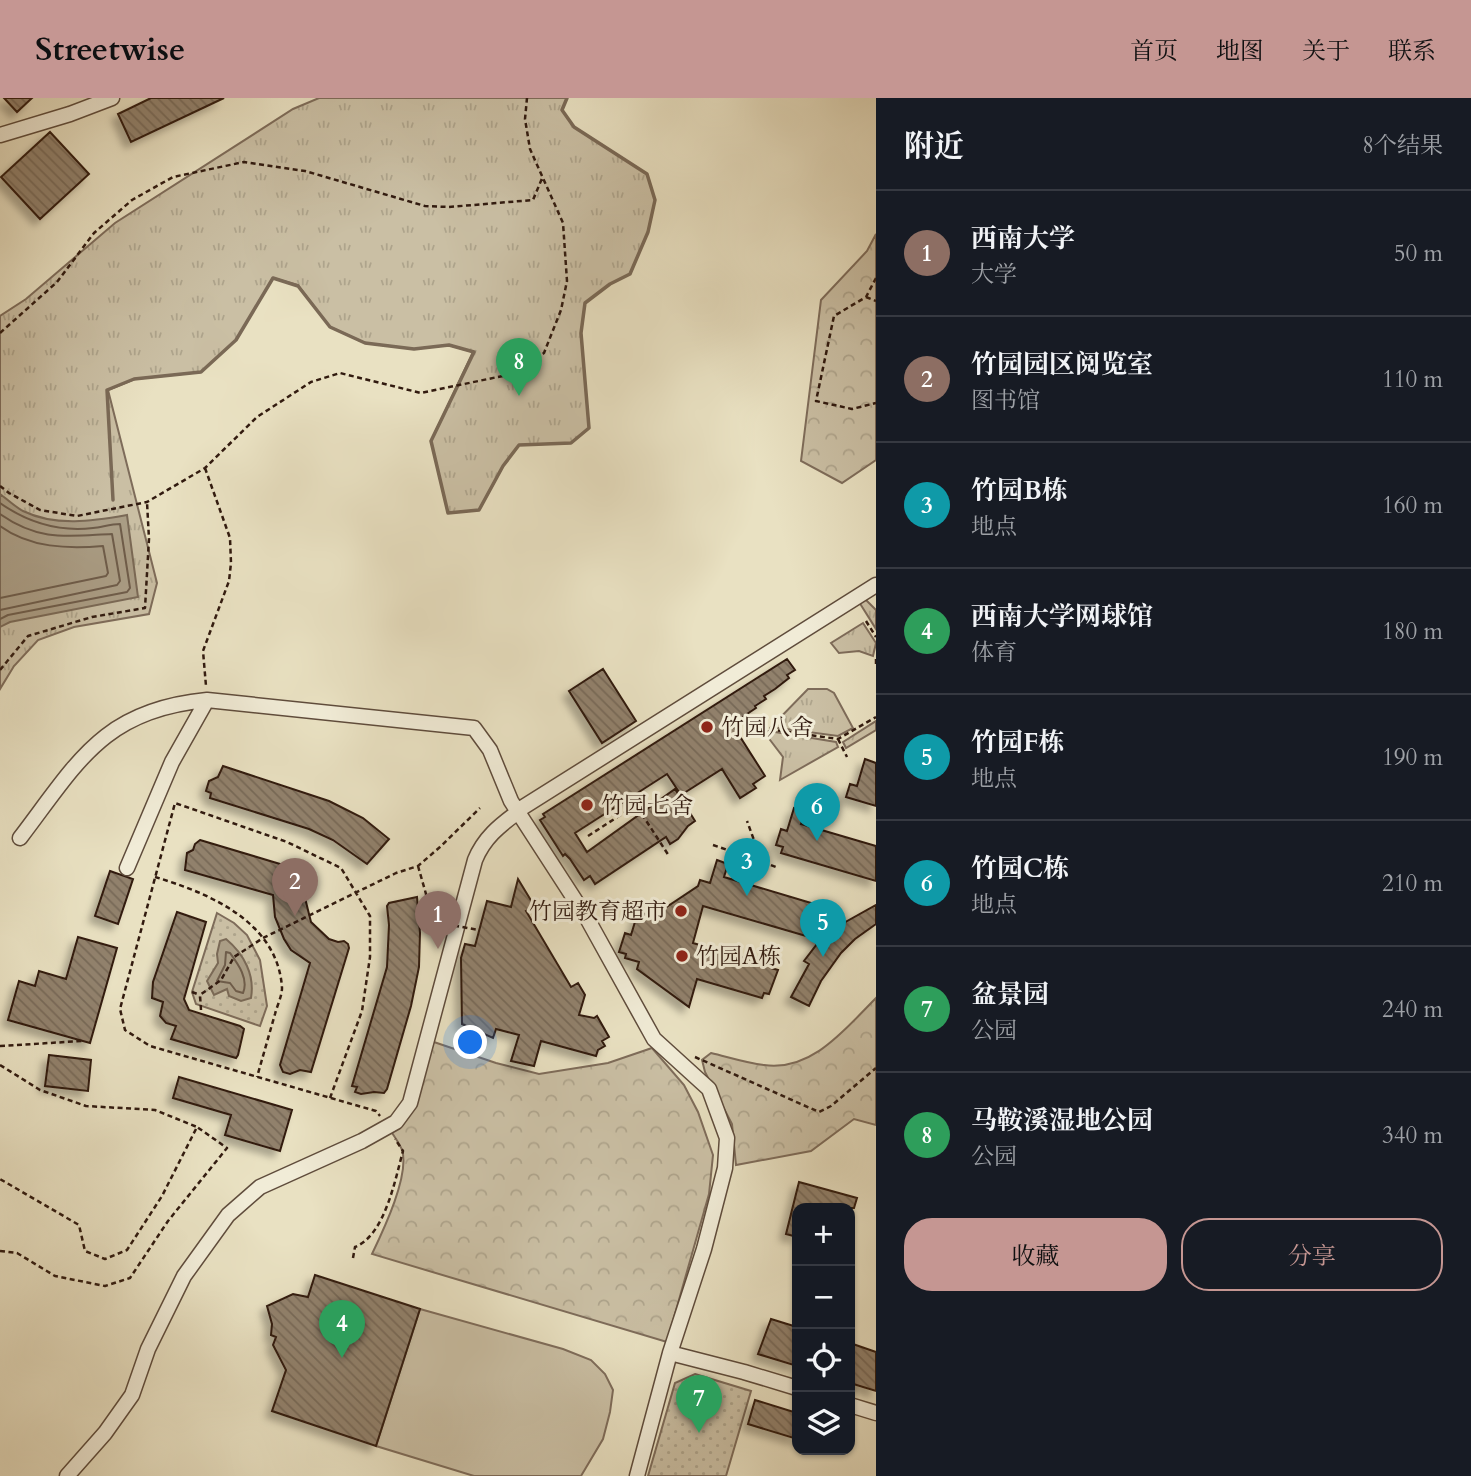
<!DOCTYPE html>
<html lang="zh">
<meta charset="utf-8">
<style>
:root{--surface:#171b24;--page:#242831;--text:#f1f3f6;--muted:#9ea1a6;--line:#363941;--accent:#c59692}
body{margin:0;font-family:Cardo,"Noto Serif SC",serif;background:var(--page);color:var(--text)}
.controls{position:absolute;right:21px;bottom:21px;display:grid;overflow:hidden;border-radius:14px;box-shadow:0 2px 5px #0004}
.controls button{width:63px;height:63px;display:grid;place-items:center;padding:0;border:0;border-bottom:2px solid var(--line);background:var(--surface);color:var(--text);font:35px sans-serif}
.you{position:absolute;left:471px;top:945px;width:24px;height:24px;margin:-18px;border:5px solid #fff;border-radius:50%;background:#1a73e8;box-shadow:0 0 0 10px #1a73e833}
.badge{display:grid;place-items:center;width:46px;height:46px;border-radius:50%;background:var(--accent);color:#fff;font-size:23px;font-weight:700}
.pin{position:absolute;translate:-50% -58px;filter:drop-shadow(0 2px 4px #0008)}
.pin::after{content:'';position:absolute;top:37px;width:24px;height:21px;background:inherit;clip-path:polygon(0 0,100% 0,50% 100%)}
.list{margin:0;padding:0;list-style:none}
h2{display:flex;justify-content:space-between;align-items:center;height:91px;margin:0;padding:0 28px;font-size:30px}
h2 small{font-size:23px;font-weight:400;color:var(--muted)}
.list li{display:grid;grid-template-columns:46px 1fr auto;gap:21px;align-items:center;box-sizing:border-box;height:126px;padding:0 28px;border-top:2px solid var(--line)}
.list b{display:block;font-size:26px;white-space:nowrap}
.list p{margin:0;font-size:23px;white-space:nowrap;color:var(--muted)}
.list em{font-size:23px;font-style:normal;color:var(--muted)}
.actions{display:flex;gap:14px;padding:21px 28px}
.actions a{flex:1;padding:16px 0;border:2px solid var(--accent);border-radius:28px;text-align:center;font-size:24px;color:var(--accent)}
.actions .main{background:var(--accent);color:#111}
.icon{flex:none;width:38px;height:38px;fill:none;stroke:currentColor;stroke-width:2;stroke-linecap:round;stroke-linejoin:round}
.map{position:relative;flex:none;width:876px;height:1378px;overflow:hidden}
header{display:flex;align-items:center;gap:42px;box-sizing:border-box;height:98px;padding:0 35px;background:var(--accent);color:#111}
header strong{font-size:33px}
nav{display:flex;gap:38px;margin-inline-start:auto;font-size:24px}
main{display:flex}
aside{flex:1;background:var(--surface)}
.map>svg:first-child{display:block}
.grass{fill:url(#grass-tufts);stroke:#7e6c5a;stroke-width:2}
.forest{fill:url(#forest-crowns);stroke:#7e6c5a;stroke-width:2}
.garden{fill:url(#garden-dots);stroke:#7e6c5a;stroke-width:2}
.pitch{fill:#cabfa4;stroke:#7e6c5a;stroke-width:2}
.water{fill:#aa9d85;stroke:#7a6956;stroke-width:2}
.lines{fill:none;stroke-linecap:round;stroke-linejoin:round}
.shore{stroke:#6e5c4a;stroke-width:2}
.stream{stroke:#7a6956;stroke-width:3.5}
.building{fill:url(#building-back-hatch);stroke:#311a0f;stroke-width:2;filter:url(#shadow)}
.minor-casing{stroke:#5f4c3c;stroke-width:17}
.path{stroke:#311a0f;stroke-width:2.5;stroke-dasharray:5 3.5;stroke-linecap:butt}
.minor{stroke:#f1ecd7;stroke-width:14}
.path-bridge{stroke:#311a0f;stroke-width:2.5;stroke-dasharray:5 3.5;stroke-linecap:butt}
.poi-dot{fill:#8f2418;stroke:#f1ecd7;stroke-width:2.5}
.labels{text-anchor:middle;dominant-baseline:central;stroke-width:6;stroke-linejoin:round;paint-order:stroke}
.poi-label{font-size:23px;fill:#311a0f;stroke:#f1ecd7;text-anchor:start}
</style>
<header>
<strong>Streetwise</strong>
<nav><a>首页</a><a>地图</a><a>关于</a><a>联系</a></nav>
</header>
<main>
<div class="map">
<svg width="876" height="1378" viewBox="0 0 876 1378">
<defs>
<pattern id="grass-tufts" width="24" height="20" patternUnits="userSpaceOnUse" patternTransform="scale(1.75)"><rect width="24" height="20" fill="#cabfa4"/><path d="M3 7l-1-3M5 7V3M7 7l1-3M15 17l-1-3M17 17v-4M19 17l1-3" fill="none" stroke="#aea48c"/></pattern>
<pattern id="forest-crowns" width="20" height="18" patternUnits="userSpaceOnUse" patternTransform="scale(1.75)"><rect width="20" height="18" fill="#cabfa4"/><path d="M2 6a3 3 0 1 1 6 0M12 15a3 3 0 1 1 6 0" fill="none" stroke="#aea48c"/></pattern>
<pattern id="garden-dots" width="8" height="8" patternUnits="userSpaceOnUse" patternTransform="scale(1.75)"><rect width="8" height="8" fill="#cabfa4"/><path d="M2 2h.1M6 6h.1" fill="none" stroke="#aea48c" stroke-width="1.8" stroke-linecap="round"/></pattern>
<pattern id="building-back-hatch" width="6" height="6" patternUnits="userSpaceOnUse" patternTransform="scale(1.75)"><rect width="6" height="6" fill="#91816c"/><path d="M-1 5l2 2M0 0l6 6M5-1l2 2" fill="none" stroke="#776957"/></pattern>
<filter id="shadow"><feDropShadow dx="-6" dy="6" stdDeviation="3.5" flood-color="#0004"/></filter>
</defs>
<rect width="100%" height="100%" fill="#e9e1c2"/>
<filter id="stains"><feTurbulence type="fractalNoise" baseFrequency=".00286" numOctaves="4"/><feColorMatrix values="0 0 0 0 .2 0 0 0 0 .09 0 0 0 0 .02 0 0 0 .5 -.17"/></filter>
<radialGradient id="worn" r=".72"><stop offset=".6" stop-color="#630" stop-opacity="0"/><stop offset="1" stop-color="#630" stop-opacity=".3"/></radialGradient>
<!-- grass -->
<path class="grass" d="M319,0h248l-5,12 12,17 73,47 8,26 -7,32 -18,42 -20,10 -25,19 -4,30 8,95 -18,15 -52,2 -16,21 -24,44 -31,3 -17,-72 42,-89 -24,-7 -35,4 -49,-6 -35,-16 -32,-42 -25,-7 -37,62 -35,32 -66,7 -27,11 49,193 -8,31 -75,13 -36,13 -24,26 -14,23v-373l26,-17 89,-76 178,-114z
M865,501l11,11v19l-17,-27z
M863,525l13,20 -3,13 -14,-5 -20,2 -8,-10z
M808,591h19l7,4 19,35 -15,8 -67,-9z
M876,623v9l-30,18 -3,-6z
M769,633l67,11 2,5 -58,33 3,-23 -19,-25z"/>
<!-- forest -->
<path class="forest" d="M876,136v226l-34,23 -41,-22 20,-161 46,-49z
M876,900v127l-22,-6 -43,32 -75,14 -4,-41 -27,-52 -3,-12 9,-7c17,4 35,10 53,12 48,7 82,-37 112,-67z
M425,941l71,24 43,11 69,-11 44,-15 32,37 14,27 15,43 -4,39 -42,148 -295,-88c11,-23 38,-79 30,-104 -3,-8 -10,-16 -14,-24l10,-4z"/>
<!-- garden -->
<path class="garden" d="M217,815l17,10 13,12 13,25 7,46 -7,20 -64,-22 -4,-12z
M695,1276l56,17 -25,85h-78l27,-93z"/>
<!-- pitch -->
<path class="pitch" d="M420,1211l143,40 28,11 14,14 8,16 -3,22 -7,27 -22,37h-107l-98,-30z"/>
<!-- water -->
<path class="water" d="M0,396c7,5 15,13 23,17 33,16 70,10 104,4l11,82 -128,25 -10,5z
M226,841c18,15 29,36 25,59l-10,3 -12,-5 -2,-7 -13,6 -7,-14 11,-18 -1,-9 3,-13z"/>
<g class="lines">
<!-- shore -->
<path class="shore" d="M0,405c27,19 59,29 93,25 9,-1 18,-4 27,-4l10,64 -3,4 -119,23 -8,4
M0,416c40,28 68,22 112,20l8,47 -3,4 -117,25
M0,428c30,22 68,23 103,20l5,27 -2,3 -106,22
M226,854l4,1c8,11 19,26 13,40l-7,-2 -6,-8 -13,-2 8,-16z"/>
<!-- stream -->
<path class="stream" d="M113,402l-6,-110 27,-11 67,-7 35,-32 37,-62 25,8 32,41 35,16 49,6 35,-4 25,7 -43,89 17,72 31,-3 24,-44 16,-21 52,-2 18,-15 -8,-95 4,-30 25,-19 20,-10 18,-42 7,-32 -8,-26 -73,-47 -12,-17 5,-12"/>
</g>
<!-- building -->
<path class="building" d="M4,0h28l-15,14z
M151,0h73l-93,44 -13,-28z
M50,34l39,42 -49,45 -39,-42z
M787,561l8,11 -8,5 2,3 -14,11 -11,7 2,3 -11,7 1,2 -24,16 33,52 -12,8 3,4 -16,10 -18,-29 -41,26 -14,-21 -92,59 12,19 88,-63 20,32 -7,5 -10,13 -8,5 -4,-7 -71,47 -5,-8 -6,4 -14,-21 -5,-5 -2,2 -23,-36 5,-3 -2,-3z
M603,571l33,52 -34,22 -33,-52z
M865,661l11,4v43l-30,-9 4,-13 7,2z
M223,668l106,35 34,17 26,21 -22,25 -34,-24 -24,-11 -99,-31 1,-5 -5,-2 3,-10 9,-4z
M794,710l11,3 -4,13 75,22v35l-95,-28 2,-6 -7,-2 5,-16 6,2z
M200,742l107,32 4,9 -6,17 6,24 18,17 9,3 6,-1 4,3 1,4 -38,124 -11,-2 -10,4 -7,-2 -3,-7 30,-102 -19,-13 -7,-11 -9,-22 -2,-22 -88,-25 2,-17 6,-3 2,-6z
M717,762l11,4 -4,13 97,29 -4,13 23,6 36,-20v19l-21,15 -14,14 -20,28 -12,25 -18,-9 18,-33 -5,-3 16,-21 -117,-34 -10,37 79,23 -1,2 7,2 -9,24 -5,-1 -2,5 -65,-19 -8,28 -52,-38 2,-7 -14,-4 1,-4 -7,-2 6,-19 6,2 7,-23 15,4 45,-30 2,-6 10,3z
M110,773l23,8 -15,45 -23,-8z
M518,781l17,28 -9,4 45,76 7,-4 7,12 -6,20 15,3 3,-2 12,21 -7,4 3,5 -7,4 -2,6 -55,-15 -7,25 -23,-5 8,-26 -23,-6 -3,9 -31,-14 -1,-66 4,-14 10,2 12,-45 24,6z
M417,799l3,36 -1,34 -8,39 -24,83 -3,4 -10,-1 -13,2 -6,-2 2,-5 -5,-1 35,-119 2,-42 -2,-19 2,-3z
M177,814l29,10 -22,77 5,11 51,16 4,3 -6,26 -2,3 -65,-19 5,-13 -10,-3 -6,-7 3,-14 -11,-4 1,-16z
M78,839l39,11 -27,95 -82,-23 11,-39 16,5 4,-15 27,8z
M49,957l42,5 -3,31 -43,-5z
M179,979l113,33 -12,41 -55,-16 6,-20 -58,-17z
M799,1084l58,16 -3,10h-57v29l-11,-3z
M315,1177l105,34 -44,137 -104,-35 14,-41 -13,-25 3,-8 -5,-2 1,-11 -5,-18 26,-12 15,3z
M771,1221l26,8v39l-39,-12z
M850,1245l26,9v39l-26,-8z
M755,1302l42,13v26l-49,-15z"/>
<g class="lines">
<defs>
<path id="minor" d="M0,37l70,-21 42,-16
M517,713l359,-226
M20,740c58,-76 83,-128 187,-138l267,28 16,22 21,51 7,11
M127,770l45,-106 35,-62
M850,1307l26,8
M67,1378l38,-43 27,-38 16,-46 36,-73 44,-61 32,-28 102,-46 34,-19 14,-19 65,-243c9,-22 24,-34 43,-48l70,108 66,119 55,50 18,49 -2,30 -21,81 -34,104
M637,1378l33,-123 74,19 53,16"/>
</defs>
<!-- minor casing -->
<use href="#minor" class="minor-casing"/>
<!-- path -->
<path class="path" d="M876,180l-10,19 -32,19 -18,85 36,8 24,-6
M866,199l10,4
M0,235l57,-51 37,-49 38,-33 41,-23 71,-15 61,9 120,35 24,1 84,-7 10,-24
M205,370l25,70 1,25 -2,18 -26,70 3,35
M0,388l9,7 31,17 37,6 70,-14 58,-34 52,-51 54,-35 29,-9 81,20 91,-19 32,-21 17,-43 6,-29 -4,-58 -33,-74 -5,-30 2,-21
M866,523l10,16
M876,561v5
M0,572l28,-34 64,-19 53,-9 4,-69 -2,-37
M761,630l77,11 38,-22
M838,641l9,18
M588,738l48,-31 33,51
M713,747l49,17 -15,-41
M763,764l13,5
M418,768l8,28 3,27
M155,779c54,16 123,45 127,111 0,8 -5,18 -7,26 -6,21 -12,42 -18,63
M192,894l8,3
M201,912l-1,-15 21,-15 13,-23 29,-19 133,-65 22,-7 22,-19 40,-39
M0,948l82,-5
M695,959l124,55 12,-6 45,-38
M0,967l40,25 46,16 69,4 42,17 -35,69 -35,54 -22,9 -20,-8 -6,-26 -79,-46
M330,1000l32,-87 8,-54v-41l-29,-48 -54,-26 -112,-39 -55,206 5,21 25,16 226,65 4,5
M0,1153l17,2 38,23 50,10 25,-8 38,-57 59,-73 -30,-21
M353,1160l2,-11c30,-12 40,-67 48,-96l-8,-12"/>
<!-- minor -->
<use href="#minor" class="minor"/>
<!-- path-bridge -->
<path class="path-bridge" d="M429,823l50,9"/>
</g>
<!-- markers -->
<g class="poi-dot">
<circle cx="707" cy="629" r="7"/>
<circle cx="587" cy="707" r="7"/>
<circle cx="681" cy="813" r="7"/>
<circle cx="682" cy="858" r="7"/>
</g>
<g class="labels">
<!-- poi labels -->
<g class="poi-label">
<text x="721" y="629">竹园八舍</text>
<text x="601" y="707">竹园七舍</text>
<text x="667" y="813" text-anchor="end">竹园教育超市</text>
<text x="696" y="858">竹园A栋</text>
</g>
</g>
<rect width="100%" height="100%" filter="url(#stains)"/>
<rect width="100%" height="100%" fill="url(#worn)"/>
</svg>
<div class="controls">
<button>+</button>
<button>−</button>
<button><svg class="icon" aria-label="locate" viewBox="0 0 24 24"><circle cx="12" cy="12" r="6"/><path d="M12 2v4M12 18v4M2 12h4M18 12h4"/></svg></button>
<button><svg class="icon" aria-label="layers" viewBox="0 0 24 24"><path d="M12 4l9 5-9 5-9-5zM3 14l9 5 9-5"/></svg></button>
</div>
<div class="you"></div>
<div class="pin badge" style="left:438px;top:851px;background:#8d6e63">1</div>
<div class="pin badge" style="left:295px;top:818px;background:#8d6e63">2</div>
<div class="pin badge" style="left:747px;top:798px;background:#0f9aa8">3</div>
<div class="pin badge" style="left:342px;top:1260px;background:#2e9e5b">4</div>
<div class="pin badge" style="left:823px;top:859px;background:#0f9aa8">5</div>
<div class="pin badge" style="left:817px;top:743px;background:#0f9aa8">6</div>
<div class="pin badge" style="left:699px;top:1335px;background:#2e9e5b">7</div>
<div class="pin badge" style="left:519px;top:298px;background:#2e9e5b">8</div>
</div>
<aside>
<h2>附近<small>8个结果</small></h2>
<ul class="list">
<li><span class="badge" style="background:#8d6e63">1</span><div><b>西南大学</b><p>大学</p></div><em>50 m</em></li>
<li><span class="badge" style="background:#8d6e63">2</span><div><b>竹园园区阅览室</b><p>图书馆</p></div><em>110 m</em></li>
<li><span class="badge" style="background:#0f9aa8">3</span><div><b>竹园B栋</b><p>地点</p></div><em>160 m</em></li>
<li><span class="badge" style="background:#2e9e5b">4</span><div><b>西南大学网球馆</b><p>体育</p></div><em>180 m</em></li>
<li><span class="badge" style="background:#0f9aa8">5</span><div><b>竹园F栋</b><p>地点</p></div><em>190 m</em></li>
<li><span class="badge" style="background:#0f9aa8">6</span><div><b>竹园C栋</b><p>地点</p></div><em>210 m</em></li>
<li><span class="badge" style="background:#2e9e5b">7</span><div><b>盆景园</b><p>公园</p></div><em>240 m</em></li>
<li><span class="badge" style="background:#2e9e5b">8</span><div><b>马鞍溪湿地公园</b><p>公园</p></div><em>340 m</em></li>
</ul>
<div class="actions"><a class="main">收藏</a><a>分享</a></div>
</aside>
</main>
